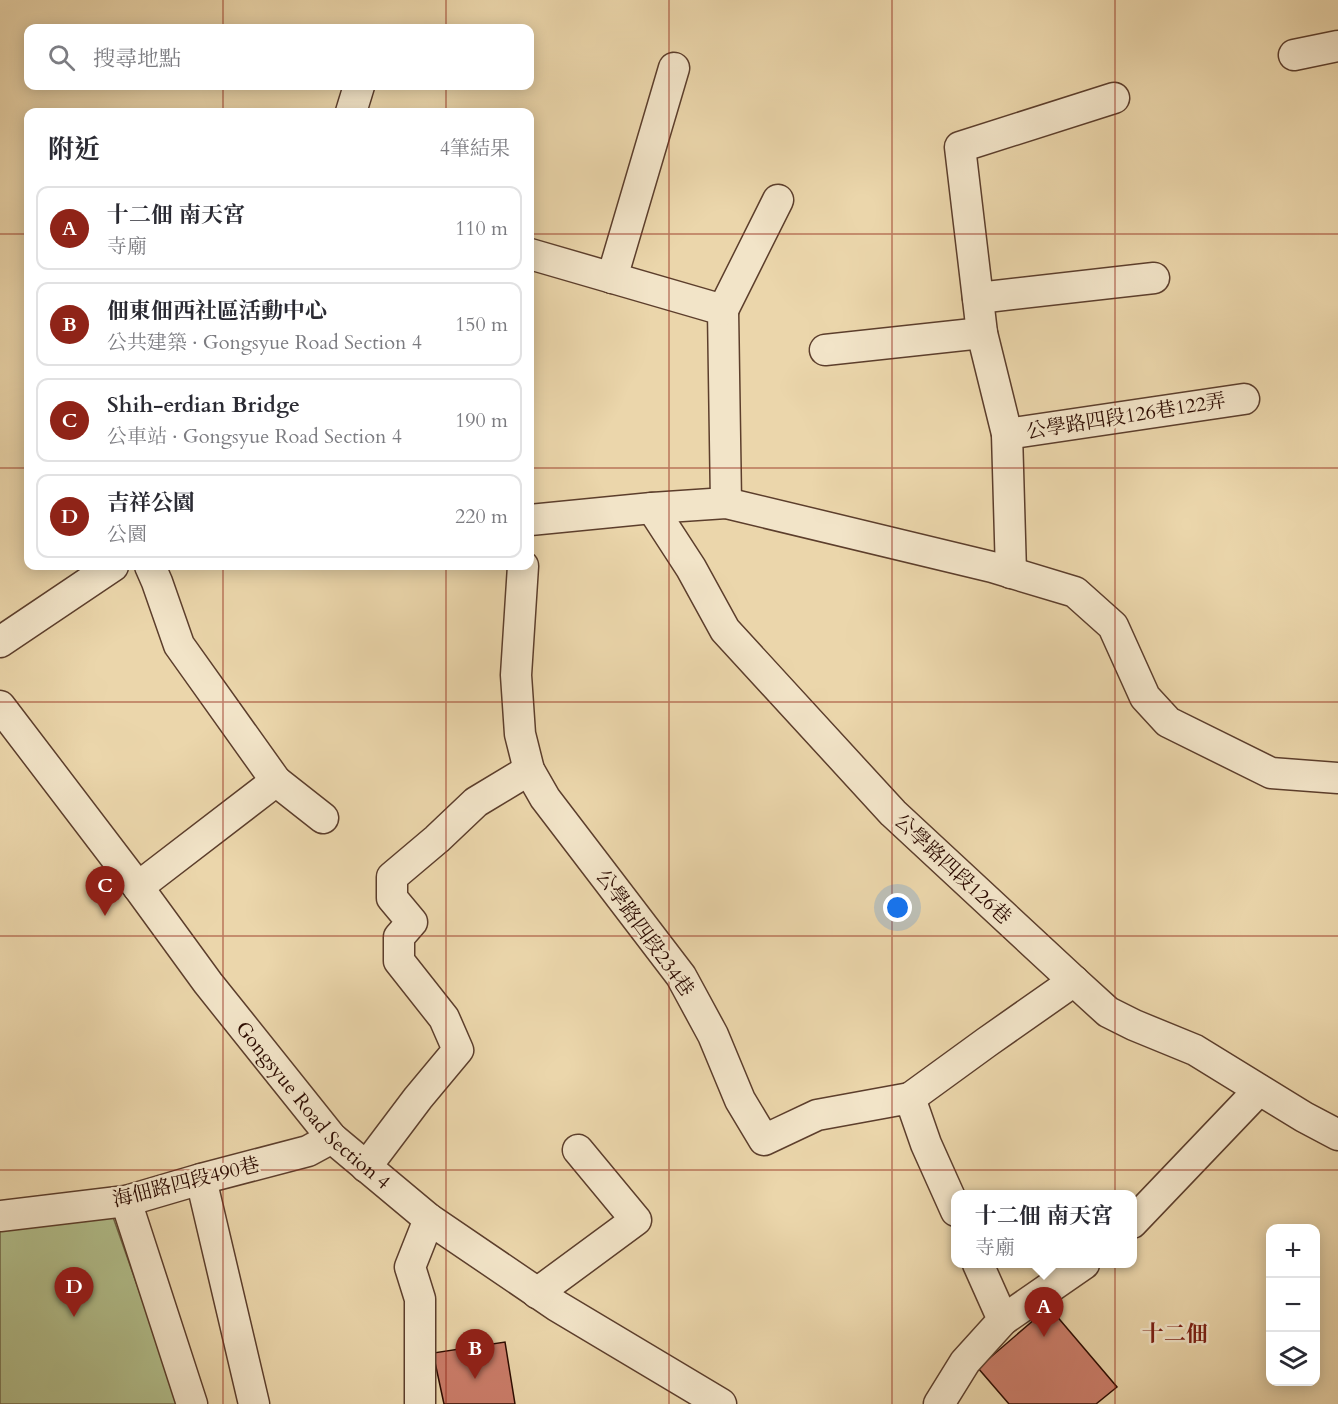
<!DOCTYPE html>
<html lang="zh-TW">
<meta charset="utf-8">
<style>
:root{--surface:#fff;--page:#f2f2f3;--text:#2b2b33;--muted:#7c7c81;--line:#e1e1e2;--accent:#8f2418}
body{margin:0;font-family:Cardo,"Noto Serif TC",serif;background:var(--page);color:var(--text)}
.controls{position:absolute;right:18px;bottom:18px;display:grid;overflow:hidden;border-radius:12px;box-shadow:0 3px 15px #0003}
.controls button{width:54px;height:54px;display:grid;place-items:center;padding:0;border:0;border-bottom:2px solid var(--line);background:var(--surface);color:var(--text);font:30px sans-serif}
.you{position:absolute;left:898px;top:908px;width:21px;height:21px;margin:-15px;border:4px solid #fff;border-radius:50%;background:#1a73e8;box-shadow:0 0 0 9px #1a73e833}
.badge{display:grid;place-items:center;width:39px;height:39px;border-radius:50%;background:var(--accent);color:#fff;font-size:20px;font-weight:700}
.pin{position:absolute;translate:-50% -50px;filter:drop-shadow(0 2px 3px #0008)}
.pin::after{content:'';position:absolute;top:32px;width:21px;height:18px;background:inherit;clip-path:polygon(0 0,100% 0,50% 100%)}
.popup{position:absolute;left:951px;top:1190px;width:186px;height:78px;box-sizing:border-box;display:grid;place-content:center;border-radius:12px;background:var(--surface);filter:drop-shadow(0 2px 4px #0005);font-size:20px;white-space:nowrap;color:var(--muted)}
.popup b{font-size:22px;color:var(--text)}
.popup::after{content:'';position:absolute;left:50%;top:100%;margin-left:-12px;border:12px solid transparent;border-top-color:var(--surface)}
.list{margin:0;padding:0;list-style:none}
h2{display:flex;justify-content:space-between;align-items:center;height:78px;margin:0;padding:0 24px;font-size:26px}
h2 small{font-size:20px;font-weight:400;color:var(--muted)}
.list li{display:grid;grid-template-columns:39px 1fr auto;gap:18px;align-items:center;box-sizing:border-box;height:84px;margin:0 12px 12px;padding:0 12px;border:2px solid var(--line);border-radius:12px}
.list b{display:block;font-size:22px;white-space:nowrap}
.list p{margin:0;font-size:20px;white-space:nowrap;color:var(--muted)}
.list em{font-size:20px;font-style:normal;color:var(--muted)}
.icon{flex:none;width:33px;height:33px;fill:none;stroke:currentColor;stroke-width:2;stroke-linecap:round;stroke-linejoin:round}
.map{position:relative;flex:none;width:1338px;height:1404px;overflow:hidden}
.search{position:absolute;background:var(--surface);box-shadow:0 3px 15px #0003;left:24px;top:24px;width:510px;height:66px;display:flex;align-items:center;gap:15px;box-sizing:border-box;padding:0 21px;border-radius:12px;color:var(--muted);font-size:22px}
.panel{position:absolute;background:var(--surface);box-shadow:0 3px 15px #0003;left:24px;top:108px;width:510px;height:462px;border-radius:12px}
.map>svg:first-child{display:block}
.park{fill:#b2bf8c;stroke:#6f6546;stroke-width:1.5}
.building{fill:#cb7d6a;stroke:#2c0b01;stroke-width:1.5}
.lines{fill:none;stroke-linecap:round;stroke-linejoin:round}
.minor-casing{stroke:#5c3e2c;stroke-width:33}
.minor{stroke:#f2e4c8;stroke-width:30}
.grid{fill:none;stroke:#8f2418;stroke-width:1.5;stroke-opacity:0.55}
.labels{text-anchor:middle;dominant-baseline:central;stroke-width:5;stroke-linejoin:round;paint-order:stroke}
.street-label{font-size:20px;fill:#2c0b01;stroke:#f2e4c8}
.quarter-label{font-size:22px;font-weight:bold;fill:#7a1f14;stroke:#f2e4c8}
</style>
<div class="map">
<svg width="1338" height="1404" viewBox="0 0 1338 1404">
<rect width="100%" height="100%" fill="#ebd6ab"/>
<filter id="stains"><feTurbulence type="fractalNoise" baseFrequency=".00333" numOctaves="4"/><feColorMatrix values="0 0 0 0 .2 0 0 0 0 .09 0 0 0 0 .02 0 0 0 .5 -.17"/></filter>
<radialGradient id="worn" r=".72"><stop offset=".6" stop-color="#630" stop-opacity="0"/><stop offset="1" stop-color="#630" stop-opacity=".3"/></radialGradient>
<!-- park -->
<path class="park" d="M113,1217l66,187h-179v-174z"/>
<!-- building -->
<path class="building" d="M1049,1307l68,80 -21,17h-87l-31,-36z
M505,1342l10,62h-71l-11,-51z"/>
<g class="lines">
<defs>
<g id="minor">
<path d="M1294,55l44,-9"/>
<path d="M351,112l8,-26"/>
<path d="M530,254l193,56 3,193"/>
<path d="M612,278l62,-210"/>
<path d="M978,298l176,-20"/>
<path d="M723,310l55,-110"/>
<path d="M825,350l157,-17"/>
<path d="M1007,434l237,-35"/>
<path d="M652,508l39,60 34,62 168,183 181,168 34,31 26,13 61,25 109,67 34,18"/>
<path d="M530,520l122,-12 74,-5 266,64 83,25 38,34 32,71 23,25 103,51 67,5"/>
<path d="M523,566l-7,109 4,59 9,36 16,28 136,178 32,59 27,65 24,40 53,-25 93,-17 16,46 30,67"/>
<path d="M1011,573l-4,-139 -25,-101 -22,-186 154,-49"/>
<path d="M0,642l113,-76"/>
<path id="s1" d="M0,706l138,181 70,96 124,155 97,81 128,87 164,98"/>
<path d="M276,781l47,37"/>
<path d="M138,887l138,-106 -97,-136 -22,-63 -7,-16"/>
<path d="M910,1098l77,-56 87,-61"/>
<path d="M366,1167l52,-69 40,-48 -14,-32 -45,-57v-24l13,-15 -20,-24v-21l45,-38 39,-37 53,-32"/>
<path d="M201,1179l53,225"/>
<path d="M126,1201l66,203"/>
<path d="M0,1216l126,-15 75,-22 107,-28 24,-13"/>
<path d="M1132,1223l127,-133"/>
<path d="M537,1293l99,-73 -58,-70"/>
<path d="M1003,1320l81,-56"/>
<path d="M420,1404v-105l-10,-32 19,-48"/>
<path d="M939,1404l26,-42 38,-42 -25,-56"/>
</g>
</defs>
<!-- minor casing -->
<use href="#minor" class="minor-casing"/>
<!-- minor -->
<use href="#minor" class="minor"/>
</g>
<!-- grid -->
<path class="grid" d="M223,0v28M446,0v28M669,0v1404M892,0v1404M1115,0v1404M223,86v26M446,86v26M0,234h28M530,234h808M0,468h28M530,468h808M223,566v838M446,566v838M0,702h1338M0,936h1338M0,1170h1338"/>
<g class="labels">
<!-- street labels -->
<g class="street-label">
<text transform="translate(1126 416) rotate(-9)">公學路四段126巷122弄</text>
<text transform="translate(953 869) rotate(43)">公學路四段126巷</text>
<text transform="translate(645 933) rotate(54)">公學路四段234巷</text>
<text stroke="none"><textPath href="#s1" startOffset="508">Gongsyue Road Section 4</textPath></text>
<text transform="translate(186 1182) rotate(-14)">海佃路四段490巷</text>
</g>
<!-- quarter labels -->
<g class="quarter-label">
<text x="1175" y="1334">十二佃</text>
</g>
</g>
<rect width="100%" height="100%" filter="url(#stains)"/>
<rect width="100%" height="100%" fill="url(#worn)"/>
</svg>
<div class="controls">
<button>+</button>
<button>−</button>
<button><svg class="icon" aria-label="layers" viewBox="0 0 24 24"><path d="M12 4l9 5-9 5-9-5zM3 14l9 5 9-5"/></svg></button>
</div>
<div class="you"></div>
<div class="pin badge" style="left:1044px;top:1337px">A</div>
<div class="popup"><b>十二佃 南天宮</b>寺廟</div>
<div class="pin badge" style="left:475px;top:1379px">B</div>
<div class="pin badge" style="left:105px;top:916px">C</div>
<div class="pin badge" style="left:74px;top:1317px">D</div>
<div class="search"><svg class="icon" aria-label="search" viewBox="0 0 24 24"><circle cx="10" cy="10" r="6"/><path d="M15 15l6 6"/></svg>搜尋地點</div>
<section class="panel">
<h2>附近<small>4筆結果</small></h2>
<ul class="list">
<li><span class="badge">A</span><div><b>十二佃 南天宮</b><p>寺廟</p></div><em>110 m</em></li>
<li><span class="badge">B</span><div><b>佃東佃西社區活動中心</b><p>公共建築 · Gongsyue Road Section 4</p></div><em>150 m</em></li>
<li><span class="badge">C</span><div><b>Shih-erdian Bridge</b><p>公車站 · Gongsyue Road Section 4</p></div><em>190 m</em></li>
<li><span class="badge">D</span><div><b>吉祥公園</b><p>公園</p></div><em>220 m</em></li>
</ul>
</section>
</div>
